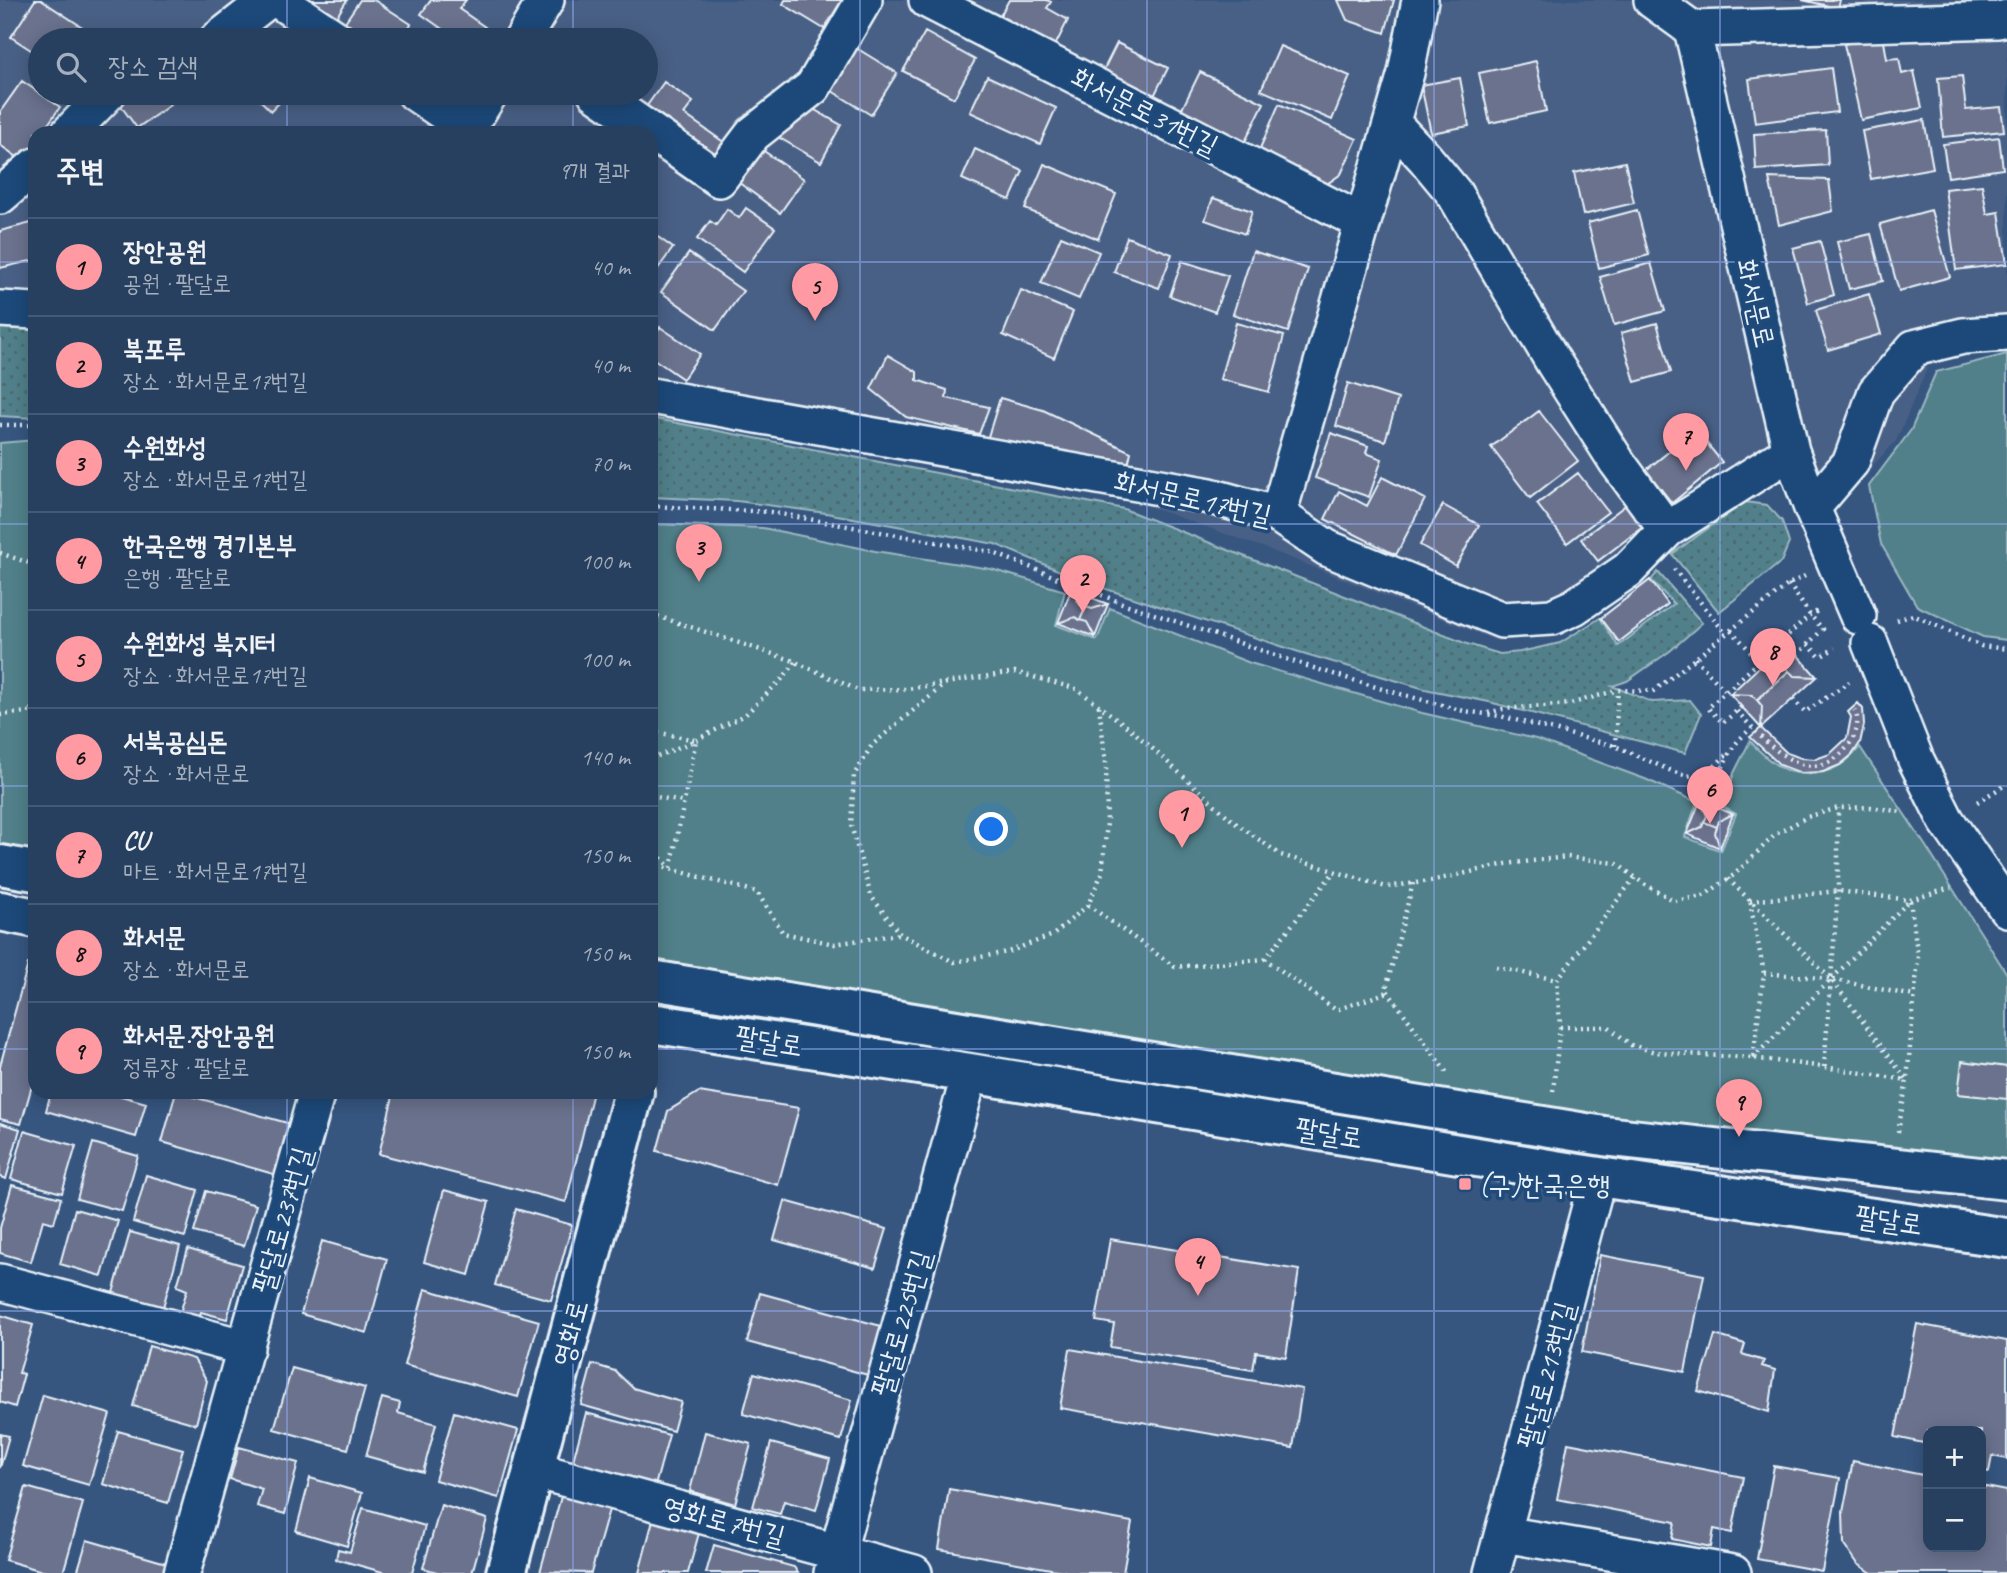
<!DOCTYPE html>
<html lang="ko">
<meta charset="utf-8">
<style>
:root{--surface:#284060;--page:#304766;--text:#f1f3f6;--muted:#a5afbd;--line:#445975;--accent:#ff9aa2}
body{margin:0;font-family:Caveat,"Poor Story",sans-serif;background:var(--page);color:var(--text)}
.controls{position:absolute;right:21px;bottom:21px;display:grid;overflow:hidden;border-radius:14px;box-shadow:0 4px 18px #0003}
.controls button{width:63px;height:63px;display:grid;place-items:center;padding:0;border:0;border-bottom:2px solid var(--line);background:var(--surface);color:var(--text);font:35px sans-serif}
.you{position:absolute;left:992px;top:830px;width:24px;height:24px;margin:-18px;border:5px solid #fff;border-radius:50%;background:#1a73e8;box-shadow:0 0 0 10px #1a73e833}
.badge{display:grid;place-items:center;width:46px;height:46px;border-radius:50%;background:var(--accent);color:#111;font-size:23px;font-weight:700}
.pin{position:absolute;translate:-50% -58px;filter:drop-shadow(0 2px 4px #0008)}
.pin::after{content:'';position:absolute;top:37px;width:24px;height:21px;background:inherit;clip-path:polygon(0 0,100% 0,50% 100%)}
.list{margin:0;padding:0;list-style:none}
h2{display:flex;justify-content:space-between;align-items:center;height:91px;margin:0;padding:0 28px;font-size:30px}
h2 small{font-size:23px;font-weight:400;color:var(--muted)}
.list li{display:grid;grid-template-columns:46px 1fr auto;gap:21px;align-items:center;box-sizing:border-box;height:98px;padding:0 28px;border-top:2px solid var(--line)}
.list b{display:block;font-size:26px;white-space:nowrap}
.list p{margin:0;font-size:23px;white-space:nowrap;color:var(--muted)}
.list em{font-size:23px;font-style:normal;color:var(--muted)}
.icon{flex:none;width:38px;height:38px;fill:none;stroke:currentColor;stroke-width:2;stroke-linecap:round;stroke-linejoin:round}
.map{position:relative;flex:none;width:2007px;height:1573px;overflow:hidden}
.search{position:absolute;background:var(--surface);box-shadow:0 4px 18px #0003;left:28px;top:28px;width:630px;height:77px;display:flex;align-items:center;gap:18px;box-sizing:border-box;padding:0 24px;border-radius:38px;color:var(--muted);font-size:26px}
.panel{position:absolute;background:var(--surface);box-shadow:0 4px 18px #0003;left:28px;top:126px;width:630px;height:973px;border-radius:21px}
.map>svg:first-child{display:block}
.built{fill:#496186;fill-rule:evenodd}
.grass{fill:url(#grass-dots);stroke:#9cb8c1;stroke-width:2}
.park{fill:#51808a;stroke:#9cb8c1;stroke-width:2}
.building{fill:#6a728e;stroke:#e8f1f8;stroke-width:2}
.lines{fill:none;stroke-linecap:round;stroke-linejoin:round}
.street-casing{stroke:#e8f1f8;stroke-width:40}
.secondary-casing{stroke:#e8f1f8;stroke-width:44}
.path{stroke:#e8f1f8;stroke-width:4.5;stroke-dasharray:2 5;stroke-linecap:butt}
.street{stroke:#1f4a7a;stroke-width:35}
.secondary{stroke:#1f4a7a;stroke-width:38}
.grid{fill:none;stroke:#8da8ea;stroke-width:2;stroke-opacity:0.55}
.poi-dot{fill:#ff9aa2;stroke:#1f4a7a;stroke-width:2.5}
.labels{text-anchor:middle;dominant-baseline:central;stroke-width:7;stroke-linejoin:round;paint-order:stroke}
.street-label{font-size:28px;fill:#e8f1f8;stroke:#1f4a7a}
.poi-label{font-size:28px;fill:#e8f1f8;stroke:#1f4a7a;text-anchor:start}
</style>
<div class="map">
<svg width="2007" height="1573" viewBox="0 0 2007 1573">
<defs>
<pattern id="grass-dots" width="8" height="8" patternUnits="userSpaceOnUse" patternTransform="scale(1.75)"><rect width="8" height="8" fill="#51808a"/><path d="M2 2h.1M6 6h.1" fill="none" stroke="#4c676d" stroke-width="1.8" stroke-linecap="round"/></pattern>
</defs>
<rect width="100%" height="100%" fill="#365680"/>
<filter id="ink" filterUnits="userSpaceOnUse"><feTurbulence type="fractalNoise" baseFrequency=".0143" numOctaves="2"/><feDisplacementMap in="SourceGraphic" scale="14" xChannelSelector="R" yChannelSelector="G"/><feConvolveMatrix kernelMatrix="1 2 1 2 8 2 1 2 1" color-interpolation-filters="sRGB"/></filter>
<g filter="url(#ink)">
<!-- built -->
<path class="built" d="M0,0h2007v347l-23,1 -55,16 -33,77 -39,41 -82,-3 -223,156 -55,6 -229,-92 -123,-44 -113,-27 -381,-73v-272h-616v190l-35,-3zM40,40h606v53h-606z"/>
<!-- grass -->
<path class="grass" d="M0,328l35,2v88l-35,-2z
M651,418l473,91 343,135 33,10 20,-2 40,-9 40,-25 18,28 56,-42 -23,-24 7,-8 44,51 -32,28 -43,30 -15,5 40,16 38,-2 11,14 -16,39 -196,-51 -64,-13 -126,-37 -205,-67 -99,-41 -169,-31 -89,-12 -86,-4z
M1745,502l22,3 15,16 7,22 -8,19 -62,50 -47,-58z"/>
<!-- park -->
<path class="park" d="M2007,354v286l-24,-3 -66,-31 -36,-62 -12,-58 42,-56 25,-58z
M35,440v416l-35,-6v-407z
M651,524l112,4 112,23 116,18 74,22 -9,34 41,15 13,-32 140,55 172,50 114,26 109,40 52,23 -12,35 36,14 15,-37 -13,-7 11,-34 16,-32c8,9 19,20 30,26 29,15 61,5 80,-20l65,98 82,129v192l-402,-42 -954,-159z"/>
<!-- building -->
<path class="building" d="M35,0h6l61,40h-62v16l-29,-19z
M302,0h45l-13,21z
M360,0h14l37,24 -11,16h-41l-18,-12z
M431,0h35l-7,9 26,18 -10,13h-17l-37,-26z
M785,0h57l-18,29 -41,-25z
M1009,0h38l4,2 -4,6 21,12 -13,26 -55,-30z
M1338,0h56l-9,33 -38,-13z
M1802,0h38l-2,8z
M421,29l17,11h-24z
M925,32l50,28 -21,38 -51,-27z
M1883,36l4,23 12,-1 3,16 12,-3 8,37 -61,12 -17,-76z
M1117,43l51,25 -16,32 -51,-25z
M853,46l44,27 -26,42 -44,-27z
M1280,46l70,30 -18,44 -71,-30z
M1536,61l10,50 -56,12 -11,-50z
M1831,68l6,44 -82,11 -6,-44z
M1200,72l64,31 -21,43 -64,-31z
M987,76l69,32 -16,36 -70,-32z
M1962,76l4,34 35,-3 3,24 -61,6 -5,-59z
M1460,78l9,48 -38,7 -10,-48z
M22,81l38,26 -18,26h-7v11l-12,17 -23,-16v-33z
M664,82l29,20 -9,12 48,34 -15,20 -76,-54z
M116,93h46l8,12 -33,23 -24,-33z
M253,93h36l-18,18z
M799,101l42,24 -20,37 -43,-25z
M1279,104l78,35 -16,35 -20,14 -66,-28z
M1924,120l9,48 -62,11 -9,-48z
M1826,130l2,35 -72,5 -2,-36z
M1999,137l4,32 -55,8 -5,-33z
M761,149l43,30 -24,34 -42,-31z
M975,149l48,22 -13,29 -48,-21z
M1625,162l9,41 -51,12 -9,-42z
M1044,164l72,30 -18,45 -73,-30z
M1769,178l60,2 4,31 -54,14z
M1982,185l5,29 12,-2 8,52 -51,6 -11,-81z
M1213,198l39,13 -7,23 -40,-14z
M746,208l29,20 -32,44 -46,-33 13,-18 6,4 11,-16 12,9z
M1637,210l12,45 -50,13 -11,-45z
M1931,210l19,67 -51,14 -19,-67z
M35,222v38l-35,8v-37z
M651,232l22,16 -22,30z
M1871,234l12,47 -34,8 -12,-47z
M1061,236l38,16 -20,47 -38,-16z
M1127,237l45,17 -13,34 -45,-16z
M1820,241l14,54 -26,8 -15,-55z
M1253,251l55,18 -20,63 -55,-18z
M689,253l54,38 -28,39 -54,-38z
M1182,261l46,15 -13,36 -45,-16z
M1651,263l14,48 -51,14 -14,-48z
M1021,290l52,22 -19,46 -51,-23z
M1869,294l12,40 -53,16 -12,-40z
M1236,323l48,13 -15,56 -49,-13z
M1657,323l14,49 -36,10 -14,-49z
M660,327l40,27 -17,25 -32,-22v-17z
M888,355l29,17v8l30,10 -1,8 43,9 -10,27 -73,-17 -35,-28z
M1348,383l50,16 -13,42 -49,-15z
M1000,398l43,12 88,42 -5,21 -139,-33z
M1539,411l39,50 -48,37 -39,-51z
M1696,430l26,32 -50,41 -26,-33z
M1331,433l37,13 -2,7 16,6 -13,38 -54,-19z
M1578,473l30,39 -41,31 -30,-39z
M1382,477l43,22 -29,56 -71,-36 14,-28 28,15z
M1631,501l17,22 -50,38 -17,-22z
M1443,505l36,20 -23,41 -36,-21z
M1650,580l18,24 -49,38 -18,-24z
M1071,590l37,14 -13,33 -37,-14z
M1071,590l9,15 6,2 -6,13 -5,-3 -17,6z
M1108,604l-13,33 -8,-15 -7,-2 6,-13 6,2z
M1786,642l31,35 -56,51 -31,-34z
M1786,642l-2,23 5,6 -32,29 -5,-5 -22,-1z
M1789,671l5,5 23,1 -56,51 1,-22 -5,-6z
M1858,703l5,6 1,16 -4,18 -8,12 -12,10 -17,7 -22,1 -21,-8 -30,-28 11,-9 26,25 14,5 15,1 14,-5 17,-16 4,-21 -3,-5z
M1700,801l33,13 -13,34 -33,-14z
M1700,801l28,11 5,2 -14,7 -2,6 -13,-5 3,-6z
M1704,822l13,5 -2,6 5,15 -33,-14 15,-7z
M28,964l7,2v109l-14,49 -21,-5v-53z
M1962,1061l45,6v32l-49,-5z
M51,1092h56l39,11 -10,34 -90,-26z
M176,1092l115,32 -14,51 -115,-33z
M394,1092h199l-27,110 -187,-48z
M699,1092l100,16 -21,77 -121,-34 11,-40z
M0,1123l20,6 -14,50 -6,-2z
M24,1131l52,15 -14,47 -51,-14z
M93,1143l45,13 -16,55 -45,-12z
M146,1175l52,15 -13,47 -52,-15z
M12,1185l49,13 -7,25 -11,-3 -12,42 -31,-9v-25z
M444,1190l45,12 -20,73 -45,-13z
M206,1191l50,14 -12,41 -50,-14z
M785,1201l102,28 -12,39 -101,-28z
M75,1209l43,12 -16,55 -42,-12z
M516,1209l56,16 -21,75 -56,-15z
M130,1232l50,14 -17,61 -50,-14z
M1110,1239l189,31 -13,87 -30,-5 -3,18 -143,-23 4,-23 -18,-3z
M322,1241l65,18 -20,74 -66,-19z
M188,1249l54,16 -15,54 -26,-7 -2,6 -19,-5 7,-23 -10,-4z
M1600,1255l104,20 -19,97 -103,-20z
M425,1289l114,32 -21,76 -114,-32z
M760,1293l121,33 -13,49 -121,-33z
M0,1315l33,10 -14,48 5,1 -9,33 -15,-5z
M1917,1324l90,17v118l-15,-3 -3,16 -8,-2v-39h-53v13l-33,-7z
M1715,1335l30,9 -3,10 22,7 -2,5 13,4 -6,42 -71,-21z
M149,1346l45,13 13,22 -11,43 -63,-18z
M1070,1349l232,40 -9,59 -233,-40z
M592,1364l23,7 18,17 48,14 -8,29 -92,-26z
M292,1368l73,20 -17,61 -74,-20z
M754,1373l98,27 -11,40 -98,-26z
M43,1395l67,19 -21,71 -66,-19z
M382,1398l18,5 -2,10 38,11 -13,48 -57,-16z
M454,1412l64,18 -19,68 -64,-18z
M586,1413l83,22 -14,51 -83,-22z
M118,1431l65,18 -15,54 -65,-19z
M705,1432l46,12 -16,60 -45,-13z
M0,1434l9,2 -9,32z
M771,1443l59,16 -14,51 -32,-9 -4,13 -27,-7z
M1568,1443l175,34 -11,56 -18,-4 -3,18 -39,-8 3,-17 -118,-23z
M239,1447l59,16 -13,51 -28,-8 5,-17 -32,-10z
M1853,1461l75,15v71h53v-61l26,5v82h-135l-14,-9 -14,-20 -1,-32z
M1774,1466l66,12 -18,93 -65,-12z
M310,1478l52,15 -15,53 -51,-15z
M26,1487l57,16 -20,70h-14l-44,-13z
M949,1489l183,33 -9,51h-50l-134,-24z
M562,1493l48,13 -19,67 -51,-1z
M441,1505l46,14 -15,54h-32l-17,-5z
M363,1508l62,18 -13,47h-26l-50,-14 2,-10 12,3z
M653,1520l46,13 -11,40h-49z
M87,1540l79,23 -3,10h-86z
M714,1545l80,22 4,6h-92z"/>
<g class="lines">
<defs>
<path id="street" d="M278,0l60,40
M927,0l435,222
M1652,0l40,29 99,422 21,57 46,108
M1692,29l306,-9 9,-2
M217,40l51,-40
M522,40l24,-40
M415,93l53,36
M596,93l123,86 34,-45 60,-47 51,-87
M1392,123l33,35 29,35 100,170 63,99 50,68
M69,133l39,-40
M465,133l25,-40
M0,196l35,-30
M0,309l35,2
M651,396l559,100 68,19 49,33 175,72 50,-3 22,-10 54,-37 39,-40 124,-79
M1812,508l39,-46 25,-70 38,-44 49,-12 44,-3
M1278,515l128,-442 14,-73
M1870,643l46,117 30,60 61,89
M0,1282l246,66
M534,1470l380,103
M1503,1534l230,39
M182,1573l135,-481
M832,1573l138,-500
M1492,1573l106,-396"/>
<path id="secondary" d="M0,865l35,6
M0,911l35,7
M651,980l953,156 403,44
M651,1023l319,50 609,101 428,64
M506,1573l128,-481"/>
</defs>
<!-- street casing -->
<use href="#street" class="street-casing"/>
<!-- secondary casing -->
<use href="#secondary" class="secondary-casing"/>
<!-- path -->
<path class="path" d="M0,425h35
M651,506l119,6 221,40 131,51 182,62 85,26 75,20 36,5 115,30 59,26 14,4 13,-3 13,-6 15,-15
M0,553l35,12
M1674,569l52,65
M1789,584l21,31 13,14 -26,26
M651,614l140,46 67,30 49,-1 108,-17 62,17 56,42 101,91 47,33 105,32 45,-6 75,-17 61,-7 49,6 28,21 31,17 28,-5 31,-21 42,-41 31,-17 31,-9 32,-1 33,5
M1897,620l16,-5 68,31 26,3
M1731,630l31,34
M1808,644l12,13 15,-9
M1695,658l31,34
M946,683l-74,62 -18,30 -3,50 20,71 29,38 54,28 54,-10 45,-17 35,-30 14,-32 5,-50 -1,-60 -7,-57
M1793,699l12,13 44,-30
M1741,707l-18,16 -15,-15 102,-93 10,-5
M32,710l3,-6
M1737,711c27,30 72,84 111,35 8,-10 12,-24 7,-36
M1488,713l15,-4 67,-5 48,-14 36,1 135,-107 16,-8
M0,715l35,-4
M651,731l44,9
M1615,746l3,-56
M651,759l45,-19 49,-25 37,-36 14,-17
M651,796l32,6
M1712,801c10,-31 13,-52 40,-73
M1977,802l30,-18
M651,848l19,19
M651,864l106,28 26,41 51,11 66,-10
M671,868l25,-128
M1728,879l103,100 75,100
M1413,883l-27,106 61,84
M1750,901l88,-10 72,9 41,-12
M1750,902l14,71 -11,85
M1088,905l87,62 90,-8 71,51 52,-18
M1265,959l69,-87
M1496,967l61,13
M1764,973l67,6 83,17
M1560,1027h49l22,18 24,7 98,6 71,9 83,13
M1753,1058l156,-157
M1824,1067l14,-176v-83
M1553,1091l7,-64 -3,-47 78,-103
M1898,1132l9,-52 11,-122 -8,-58"/>
<!-- street -->
<use href="#street" class="street"/>
<!-- secondary -->
<use href="#secondary" class="secondary"/>
</g>
</g>
<!-- grid -->
<path class="grid" d="M287,0v40M573,0v40M860,0v1573M1147,0v1573M1434,0v1573M1720,0v1573M287,93v40M573,93v40M0,262h35M651,262h1356M0,524h35M651,524h1356M0,786h35M651,786h1356M0,1049h35M651,1049h1356M287,1092v481M573,1092v481M0,1311h2007"/>
<!-- markers -->
<rect class="poi-dot" x="1458" y="1177" width="14" height="14" rx="3.5"/>
<g class="labels">
<!-- street labels -->
<g class="street-label">
<text transform="translate(1145 111) rotate(27)">화서문로31번길</text>
<text transform="translate(1756 303) rotate(77)">화서문로</text>
<text transform="translate(1193 498) rotate(13)">화서문로17번길</text>
<text transform="translate(769 1041) rotate(9)">팔달로</text>
<text transform="translate(1329 1133) rotate(9)">팔달로</text>
<text transform="translate(282 1220) rotate(-74)">팔달로237번길</text>
<text transform="translate(1889 1220) rotate(8)">팔달로</text>
<text transform="translate(901 1323) rotate(-74)">팔달로225번길</text>
<text transform="translate(570 1333) rotate(-75)">영화로</text>
<text transform="translate(1546 1375) rotate(-75)">팔달로213번길</text>
<text transform="translate(724 1521) rotate(15)">영화로7번길</text>
</g>
<!-- poi labels -->
<g class="poi-label">
<text x="1479" y="1184">(구)한국은행</text>
</g>
</g>
</svg>
<div class="controls">
<button>+</button>
<button>−</button>
</div>
<div class="you"></div>
<div class="pin badge" style="left:1182px;top:848px">1</div>
<div class="pin badge" style="left:1083px;top:613px">2</div>
<div class="pin badge" style="left:699px;top:582px">3</div>
<div class="pin badge" style="left:1198px;top:1296px">4</div>
<div class="pin badge" style="left:815px;top:321px">5</div>
<div class="pin badge" style="left:1710px;top:824px">6</div>
<div class="pin badge" style="left:1686px;top:471px">7</div>
<div class="pin badge" style="left:1773px;top:686px">8</div>
<div class="pin badge" style="left:1739px;top:1137px">9</div>
<div class="search"><svg class="icon" aria-label="search" viewBox="0 0 24 24"><circle cx="10" cy="10" r="6"/><path d="M15 15l6 6"/></svg>장소 검색</div>
<section class="panel">
<h2>주변<small>9개 결과</small></h2>
<ul class="list">
<li><span class="badge">1</span><div><b>장안공원</b><p>공원 · 팔달로</p></div><em>40 m</em></li>
<li><span class="badge">2</span><div><b>북포루</b><p>장소 · 화서문로17번길</p></div><em>40 m</em></li>
<li><span class="badge">3</span><div><b>수원화성</b><p>장소 · 화서문로17번길</p></div><em>70 m</em></li>
<li><span class="badge">4</span><div><b>한국은행 경기본부</b><p>은행 · 팔달로</p></div><em>100 m</em></li>
<li><span class="badge">5</span><div><b>수원화성 북지터</b><p>장소 · 화서문로17번길</p></div><em>100 m</em></li>
<li><span class="badge">6</span><div><b>서북공심돈</b><p>장소 · 화서문로</p></div><em>140 m</em></li>
<li><span class="badge">7</span><div><b>CU</b><p>마트 · 화서문로17번길</p></div><em>150 m</em></li>
<li><span class="badge">8</span><div><b>화서문</b><p>장소 · 화서문로</p></div><em>150 m</em></li>
<li><span class="badge">9</span><div><b>화서문.장안공원</b><p>정류장 · 팔달로</p></div><em>150 m</em></li>
</ul>
</section>
</div>
